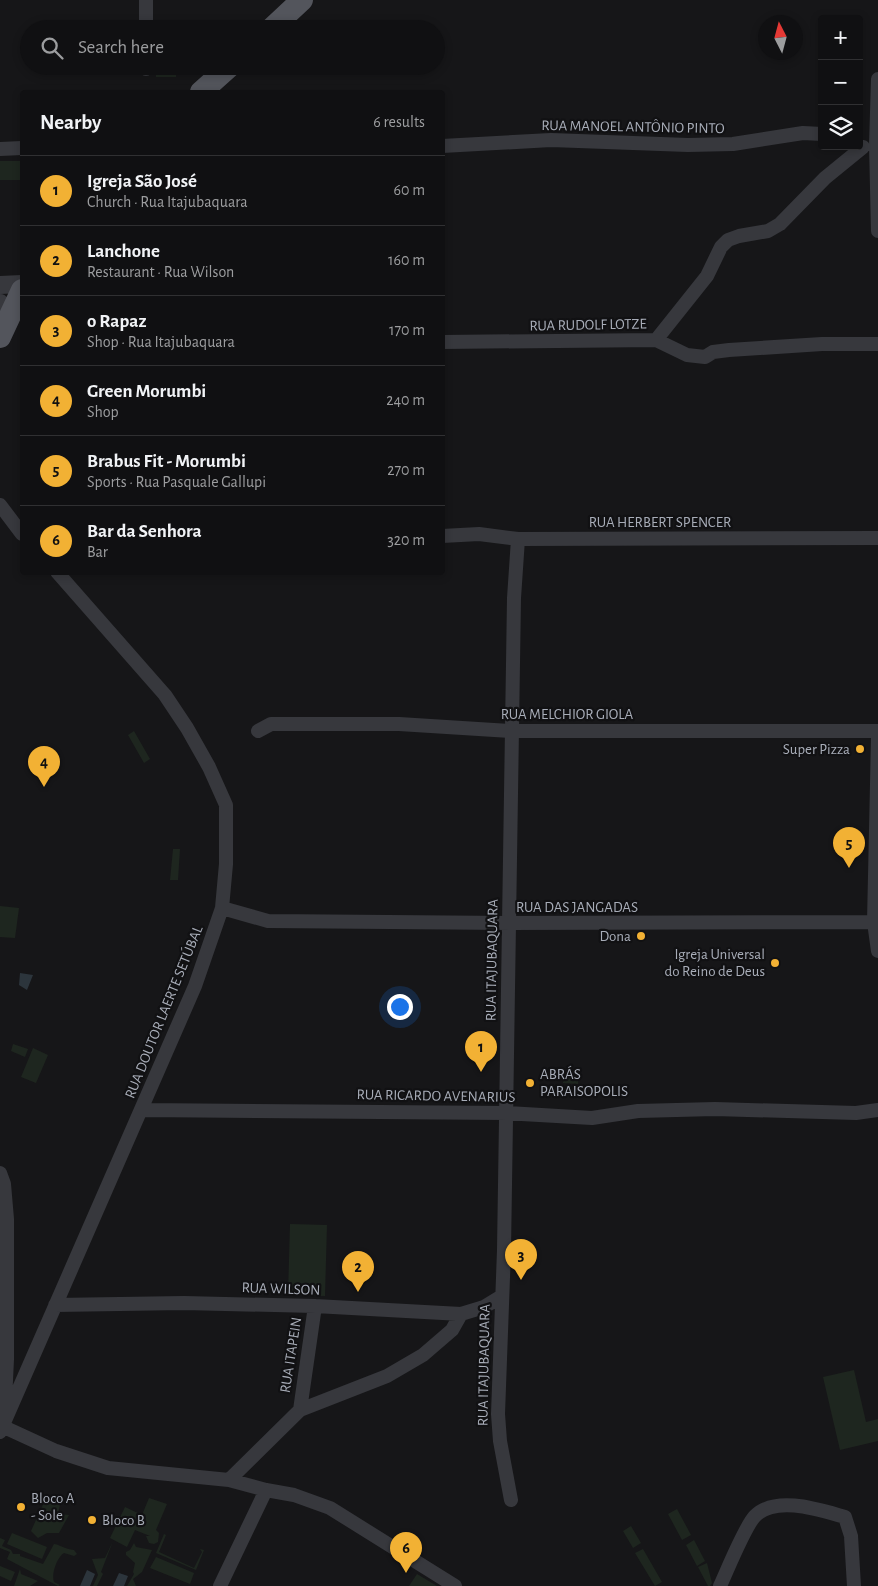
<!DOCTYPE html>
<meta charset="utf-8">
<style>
:root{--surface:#101012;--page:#1e1e20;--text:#f1f3f6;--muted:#9c9d9f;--line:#303032;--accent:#f2b134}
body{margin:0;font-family:"Alegreya Sans",sans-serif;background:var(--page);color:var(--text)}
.controls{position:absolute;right:15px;top:15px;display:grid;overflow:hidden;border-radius:5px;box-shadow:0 2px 8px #0003}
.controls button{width:45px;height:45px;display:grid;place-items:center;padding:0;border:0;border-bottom:1px solid var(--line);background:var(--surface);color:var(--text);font:25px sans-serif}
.compass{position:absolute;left:758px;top:15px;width:45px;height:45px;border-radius:50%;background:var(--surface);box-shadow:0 2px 8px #0003;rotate:354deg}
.you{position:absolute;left:399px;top:1006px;width:18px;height:18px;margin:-12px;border:4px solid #fff;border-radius:50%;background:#1a73e8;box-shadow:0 0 0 8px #1a73e833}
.badge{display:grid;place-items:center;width:32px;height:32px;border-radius:50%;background:var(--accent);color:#111;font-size:16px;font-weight:700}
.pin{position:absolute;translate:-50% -41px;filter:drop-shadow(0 1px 2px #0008)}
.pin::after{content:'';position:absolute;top:26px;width:18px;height:15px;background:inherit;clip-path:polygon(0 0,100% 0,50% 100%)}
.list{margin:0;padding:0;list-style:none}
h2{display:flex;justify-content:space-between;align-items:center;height:65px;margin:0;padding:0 20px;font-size:21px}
h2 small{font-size:16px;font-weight:400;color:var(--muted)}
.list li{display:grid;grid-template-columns:32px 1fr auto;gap:15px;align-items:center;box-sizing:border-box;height:70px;padding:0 20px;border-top:1px solid var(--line)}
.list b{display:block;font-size:19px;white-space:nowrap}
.list p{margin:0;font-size:16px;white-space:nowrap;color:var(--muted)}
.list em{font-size:16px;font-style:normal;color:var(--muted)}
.icon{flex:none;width:28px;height:28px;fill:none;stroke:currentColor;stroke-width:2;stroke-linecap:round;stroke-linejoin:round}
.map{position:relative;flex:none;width:878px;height:1586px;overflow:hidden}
.search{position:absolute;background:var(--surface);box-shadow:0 2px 8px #0003;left:20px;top:20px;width:425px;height:55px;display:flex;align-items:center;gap:12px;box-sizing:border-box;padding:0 18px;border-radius:28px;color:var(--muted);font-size:19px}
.panel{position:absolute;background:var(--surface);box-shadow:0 2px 8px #0003;left:20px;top:90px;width:425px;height:485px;border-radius:5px}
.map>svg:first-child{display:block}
.green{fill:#1e261f}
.water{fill:#2c353c}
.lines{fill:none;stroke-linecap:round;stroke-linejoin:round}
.minor{stroke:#37383d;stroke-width:14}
.tertiary{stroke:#37383d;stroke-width:18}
.primary{stroke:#53555c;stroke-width:22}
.poi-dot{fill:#f2b134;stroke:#111113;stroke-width:2}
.labels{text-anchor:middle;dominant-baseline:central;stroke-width:4.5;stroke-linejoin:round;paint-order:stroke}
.street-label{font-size:15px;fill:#a8adb8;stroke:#111113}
.poi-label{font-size:15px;fill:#a8adb8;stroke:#111113;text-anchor:end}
</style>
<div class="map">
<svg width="878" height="1586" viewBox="0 0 878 1586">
<rect width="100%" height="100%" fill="#161618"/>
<!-- green -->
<path class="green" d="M156,66h20v11h-20z
M0,161h22v19h-22z
M134,731l16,28 -6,4 -16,-28z
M173,849h7l-2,31h-8z
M0,906l19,2 -4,30 -15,-1z
M13,1044l15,5 -3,8 -14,-6z
M33,1048l15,7 -12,28 -15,-6z
M563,1073h15v11l-15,-1z
M290,1224l37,1 -2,71 -37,-1z
M854,1370l12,52 12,-3v22l-38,9 -17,-73z
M49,1496h8l4,4 -3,14 11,1 -10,18h-12l-9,5 -7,-7 14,-31z
M149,1498l18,6 -11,26 3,3 -1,9 -4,2 -5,-1 -3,-7h4l-15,-6 -8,17 -17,-9 15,-31 17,8z
M677,1509l14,26 -9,5 -14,-26z
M631,1526l10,17 -8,5 -10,-17z
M12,1533l35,14 -5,12 -35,-15z
M164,1534l2,1 -7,17 35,16 8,-16 -2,-3 4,1 -8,20 -40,-17z
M0,1538l5,2 -3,6 9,4 2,4h7v2l23,8 11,-20c4,0 11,5 20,6l3,4 -3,2 -10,-3c-7,4 -13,21 -10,29l6,3 -2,1 -51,-27 3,-7 -10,-4z
M694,1540l11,21 -8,5 -11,-21z
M113,1541l-12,31 2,2 -6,12h-4l5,-11 -6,-16 13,-1z
M134,1543l2,4 16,3 -10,22 -9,7 3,7h-9l7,-12 -1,-2 2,-9 -9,-8v-3l4,-2z
M643,1549l19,33 -7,4 -20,-33z
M156,1557l38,16 -4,11 -40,-16z
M707,1563l5,20 -2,3h-2l-10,-19z
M0,1566l15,6 -4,9 -11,-5z
M20,1569l1,5 17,7 -8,5h-16z
M417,1574l20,12h-28z"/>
<!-- water -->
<path class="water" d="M20,973l13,2 -6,15 -8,-5z
M87,1570l8,4 -5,12h-10z
M119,1573l9,3 -4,10h-11z"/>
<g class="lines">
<!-- minor -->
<path class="minor" d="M146,0v29
M146,66v3
M878,79l-2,66 2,86
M442,146l109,-6 137,5 45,-1 70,-11 19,1
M0,149l22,-1
M656,340l51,-64 14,-29 7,-7 11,-4 29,-5 12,-7 45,-46 38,-31
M442,342l214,-2 31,15 18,2 8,-5 16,-2 93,-6h56
M0,505l22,29
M442,536l37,-2 39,5 360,-1
M258,731l13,-7h128l112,7h367
M878,738l-4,184 4,29
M222,908l46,13 241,2 365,-1
M143,1110l363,3 86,5 46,-7 77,-2 141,4 22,-3
M0,1173l4,11 3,35v140l-3,64 2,5 50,23 52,17 121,12 37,10 28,5 36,13 125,78
M55,1305l129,-2 131,3 146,8 23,-7 18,-11
M300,1410l15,-104
M0,1432l195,-446 27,-78 4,-44v-59l-17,-38 -22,-39 -22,-33 -108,-123
M229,1480l71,-70 87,-34 36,-21 29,-25 9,-16
M511,1500l-11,-59 -2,-27 6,-164 10,-652 4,-59
M220,1586l46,-96
M720,1586c7,-15 25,-60 35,-70 21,-21 65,-6 90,1l6,19 3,50"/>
<!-- tertiary -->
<path class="tertiary" d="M0,285l22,-1
M0,303l5,21"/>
<!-- primary -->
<path class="primary" d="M271,29l31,-29
M201,92l29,-26
M0,337l22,-47"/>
</g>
<!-- markers -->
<g class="poi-dot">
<circle cx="860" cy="749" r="5"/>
<circle cx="641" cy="936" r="5"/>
<circle cx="775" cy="963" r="5"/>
<circle cx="530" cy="1083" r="5"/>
<circle cx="21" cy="1507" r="5"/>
<circle cx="92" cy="1520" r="5"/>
</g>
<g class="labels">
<!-- street labels -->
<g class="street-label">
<text transform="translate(633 127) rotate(1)">RUA MANOEL ANTÔNIO PINTO</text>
<text transform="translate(588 325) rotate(-1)">RUA RUDOLF LOTZE</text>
<text x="660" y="522">RUA HERBERT SPENCER</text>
<text x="567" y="714">RUA MELCHIOR GIOLA</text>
<text x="577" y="907">RUA DAS JANGADAS</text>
<text transform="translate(492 960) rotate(-89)">RUA ITAJUBAQUARA</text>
<text transform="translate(164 1012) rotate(-68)">RUA DOUTOR LAERTE SETÚBAL</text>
<text transform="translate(436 1096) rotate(1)">RUA RICARDO AVENARIUS</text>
<text transform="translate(281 1289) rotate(2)">RUA WILSON</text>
<text transform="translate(291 1355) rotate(-81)">RUA ITAPEIN</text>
<text transform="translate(484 1365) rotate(-89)">RUA ITAJUBAQUARA</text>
</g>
<!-- poi labels -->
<g class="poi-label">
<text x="850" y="749">Super Pizza</text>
<text x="631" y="936">Dona</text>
<text x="765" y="954">Igreja Universal<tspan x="765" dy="17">do Reino de Deus</tspan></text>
<text x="540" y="1074" text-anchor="start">ABRÁS<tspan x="540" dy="17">PARAISOPOLIS</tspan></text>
<text x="31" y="1498" text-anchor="start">Bloco A<tspan x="31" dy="17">- Sole</tspan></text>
<text x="102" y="1520" text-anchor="start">Bloco B</text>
</g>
</g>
</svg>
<div class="controls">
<button>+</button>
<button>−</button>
<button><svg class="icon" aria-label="layers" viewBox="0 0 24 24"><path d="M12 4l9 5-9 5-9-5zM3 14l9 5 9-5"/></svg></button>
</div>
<svg class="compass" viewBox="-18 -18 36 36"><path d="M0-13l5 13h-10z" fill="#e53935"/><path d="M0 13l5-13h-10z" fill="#9c9d9f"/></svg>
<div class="you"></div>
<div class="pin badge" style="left:481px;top:1072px">1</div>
<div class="pin badge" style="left:358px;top:1292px">2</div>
<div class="pin badge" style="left:521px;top:1280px">3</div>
<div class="pin badge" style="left:44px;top:787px">4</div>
<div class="pin badge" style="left:849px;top:868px">5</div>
<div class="pin badge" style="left:406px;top:1573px">6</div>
<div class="search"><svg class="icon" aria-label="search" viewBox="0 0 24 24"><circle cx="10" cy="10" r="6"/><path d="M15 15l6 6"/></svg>Search here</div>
<section class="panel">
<h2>Nearby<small>6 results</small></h2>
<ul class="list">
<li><span class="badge">1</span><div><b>Igreja São José</b><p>Church · Rua Itajubaquara</p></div><em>60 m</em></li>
<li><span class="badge">2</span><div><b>Lanchone</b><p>Restaurant · Rua Wilson</p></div><em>160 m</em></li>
<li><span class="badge">3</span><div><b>o Rapaz</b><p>Shop · Rua Itajubaquara</p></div><em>170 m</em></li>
<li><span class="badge">4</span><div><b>Green Morumbi</b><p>Shop</p></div><em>240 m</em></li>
<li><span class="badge">5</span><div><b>Brabus Fit - Morumbi</b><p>Sports · Rua Pasquale Gallupi</p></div><em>270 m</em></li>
<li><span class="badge">6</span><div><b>Bar da Senhora</b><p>Bar</p></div><em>320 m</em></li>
</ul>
</section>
</div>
